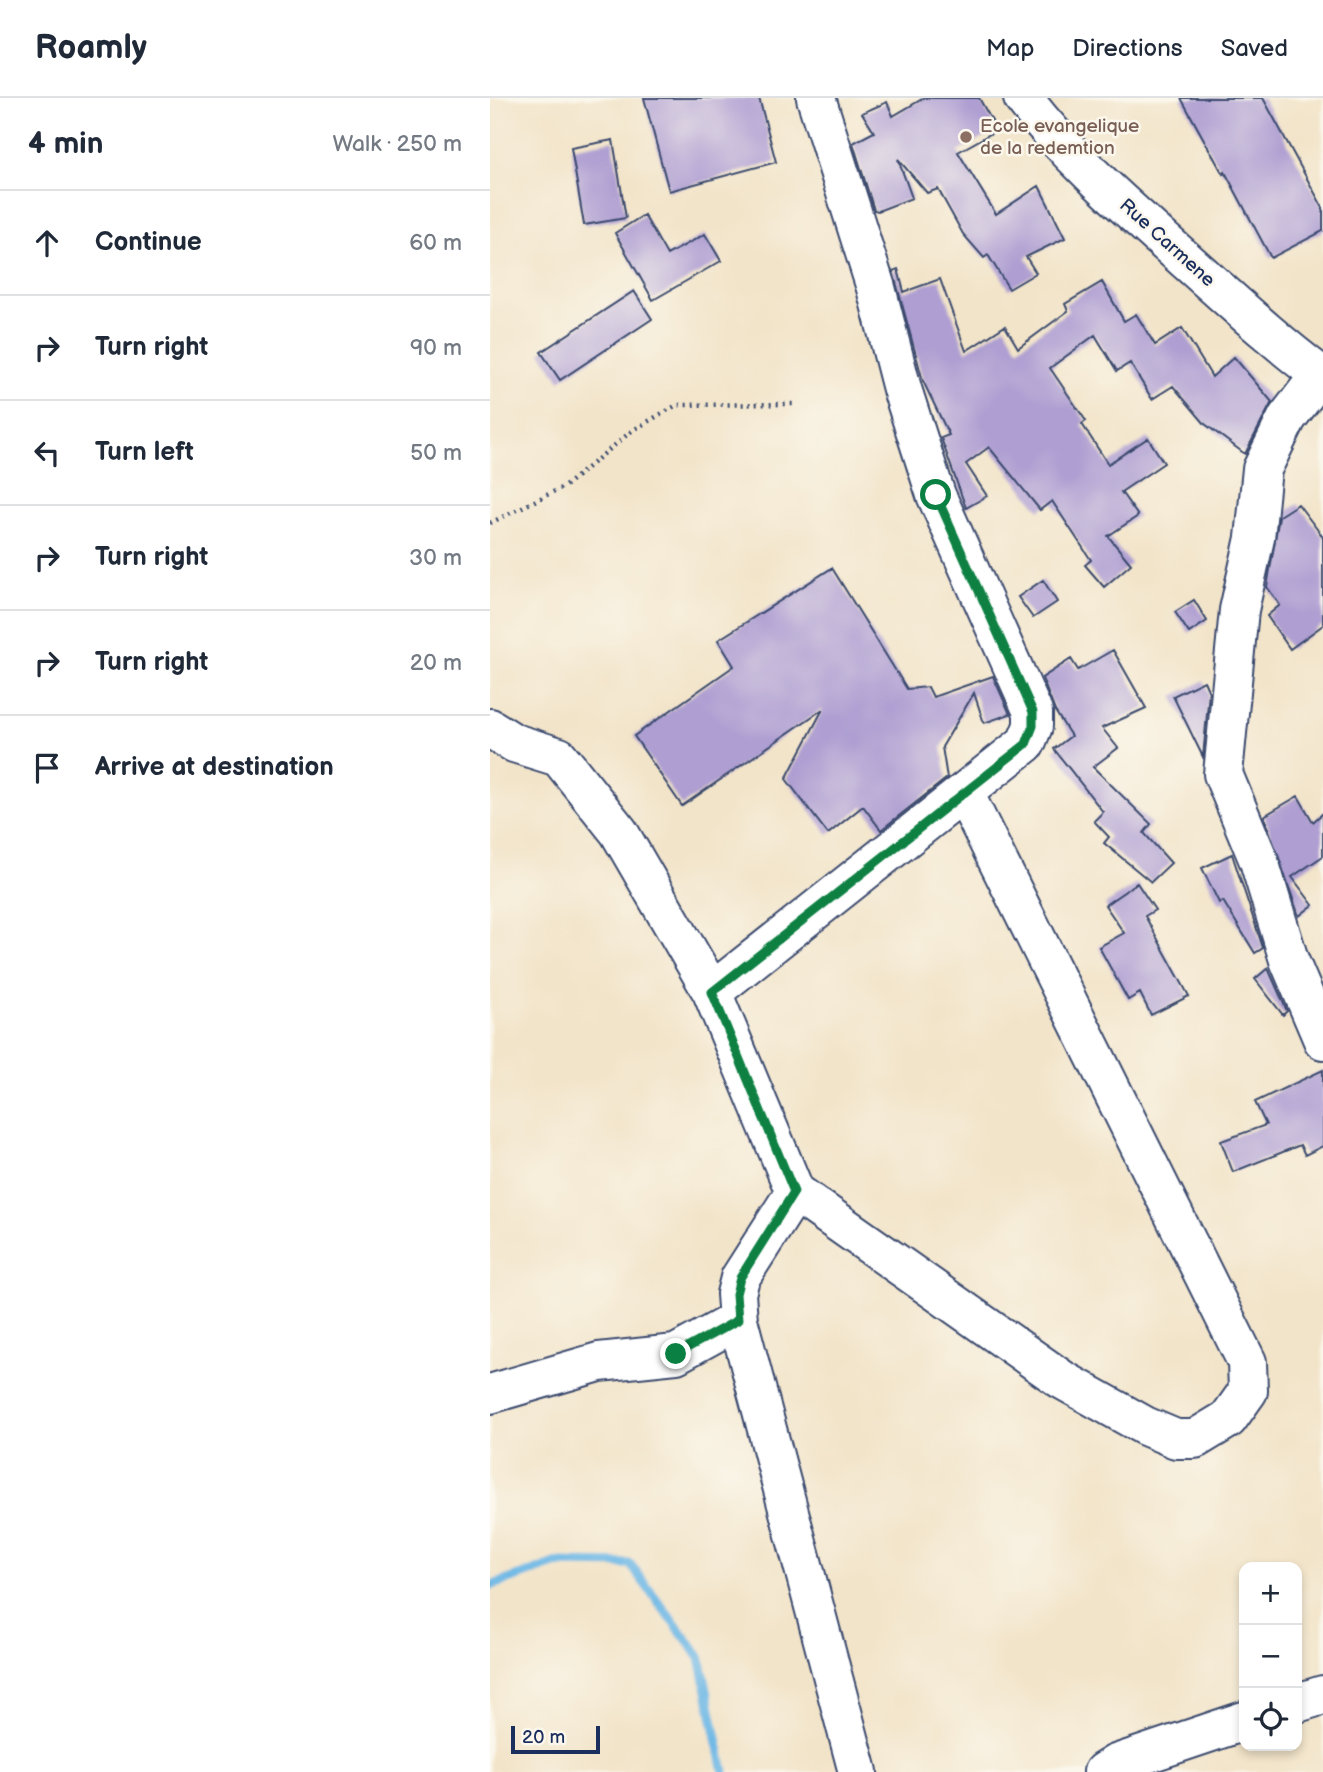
<!DOCTYPE html>
<meta charset="utf-8">
<style>
:root{--surface:#fff;--page:#f6f6f7;--text:#1f2937;--muted:#747a83;--line:#e0e1e3}
body{margin:0;font-family:"Balsamiq Sans",sans-serif;background:var(--page);color:var(--text)}
.controls{position:absolute;right:21px;bottom:21px;display:grid;overflow:hidden;border-radius:14px;box-shadow:0 4px 10px #0003}
.controls button{width:63px;height:63px;display:grid;place-items:center;padding:0;border:0;border-bottom:2px solid var(--line);background:var(--surface);color:var(--text);font:35px sans-serif}
.scale{position:absolute;left:21px;bottom:18px;width:89px;box-sizing:border-box;padding-left:7px;border:4px solid #1b2f5e;border-top:0;font-size:19px;line-height:24px;white-space:nowrap;color:#1b2f5e;-webkit-text-stroke:5px #fbf7ec;paint-order:stroke}
.stop{position:absolute;width:21px;height:21px;margin:-16px;border:5px solid #0b8043;border-radius:50%;background:#fff}
.stop.end{background:#0b8043;border-color:#fff;box-shadow:0 2px 7px #0008}
.list{margin:0;padding:0;list-style:none}
h2{display:flex;justify-content:space-between;align-items:center;height:91px;margin:0;padding:0 28px;font-size:30px}
h2 small{font-size:23px;font-weight:400;color:var(--muted)}
.list li{display:grid;grid-template-columns:46px 1fr auto;gap:21px;align-items:center;box-sizing:border-box;height:105px;padding:0 28px;border-top:2px solid var(--line)}
.list b{display:block;font-size:26px;white-space:nowrap}
.list em{font-size:23px;font-style:normal;color:var(--muted)}
.icon{flex:none;width:38px;height:38px;fill:none;stroke:currentColor;stroke-width:2;stroke-linecap:round;stroke-linejoin:round}
.map{position:relative;flex:none;width:833px;height:1674px;overflow:hidden}
header{display:flex;align-items:center;gap:42px;box-sizing:border-box;height:98px;padding:0 35px;background:var(--surface);border-bottom:2px solid var(--line)}
header strong{font-size:33px}
nav{display:flex;gap:38px;margin-inline-start:auto;font-size:24px}
main{display:flex}
aside{flex:1;background:var(--surface)}
.map>svg:first-child{display:block}
.lines{fill:none;stroke-linecap:round;stroke-linejoin:round}
.stream{stroke:#6cb7e5;stroke-width:9}
.building{fill:#ae9ed2}
.minor-casing{stroke:#3b4a6e;stroke-width:42}
.path{stroke:#3b4a6e;stroke-width:4.5;stroke-dasharray:2 5;stroke-linecap:butt}
.minor{stroke:#fff;stroke-width:38}
.route{stroke:#0b8043;stroke-width:9}
.education-dot{fill:#8d6e63;stroke:#fbf7ec;stroke-width:2.5}
.labels{text-anchor:middle;dominant-baseline:central;stroke-width:5;stroke-linejoin:round;paint-order:stroke}
.education-label{font-size:19px;fill:#785e54;stroke:#fbf7ec;text-anchor:start}
.street-label{font-size:19px;fill:#1b2f5e;stroke:#fbf7ec}
</style>
<header>
<strong>Roamly</strong>
<nav><a>Map</a><a>Directions</a><a>Saved</a></nav>
</header>
<main>
<aside>
<h2>4 min<small>Walk · 250 m</small></h2>
<ul class="list">
<li><svg class="icon" aria-label="ahead" viewBox="0 0 24 24"><path d="M12 20V5M6 11l6-6 6 6"/></svg><div><b>Continue</b></div><em>60 m</em></li>
<li><svg class="icon" aria-label="right" viewBox="0 0 24 24"><path d="M7 20v-9h11M14 6l5 5-5 5"/></svg><div><b>Turn right</b></div><em>90 m</em></li>
<li><svg class="icon" aria-label="left" viewBox="0 0 24 24"><path d="M17 20v-9H6M10 6l-5 5 5 5"/></svg><div><b>Turn left</b></div><em>50 m</em></li>
<li><svg class="icon" aria-label="right" viewBox="0 0 24 24"><path d="M7 20v-9h11M14 6l5 5-5 5"/></svg><div><b>Turn right</b></div><em>30 m</em></li>
<li><svg class="icon" aria-label="right" viewBox="0 0 24 24"><path d="M7 20v-9h11M14 6l5 5-5 5"/></svg><div><b>Turn right</b></div><em>20 m</em></li>
<li><svg class="icon" aria-label="arrive" viewBox="0 0 24 24"><path d="M6 21V4h12l-3 4 3 4H6"/></svg><div><b>Arrive at destination</b></div></li>
</ul>
</aside>
<div class="map">
<svg width="833" height="1674" viewBox="0 0 833 1674">
<rect width="100%" height="100%" fill="#fbf7ec"/>
<filter id="ink" filterUnits="userSpaceOnUse"><feTurbulence type="fractalNoise" baseFrequency=".0143" numOctaves="2"/><feDisplacementMap in="SourceGraphic" scale="14" xChannelSelector="R" yChannelSelector="G"/><feConvolveMatrix kernelMatrix="1 2 1 2 8 2 1 2 1" color-interpolation-filters="sRGB"/></filter>
<filter id="wash" filterUnits="userSpaceOnUse"><feTurbulence type="fractalNoise" baseFrequency=".00686" numOctaves="4" result="noise"/><feDisplacementMap in="SourceGraphic" scale="28" xChannelSelector="R" yChannelSelector="G"/><feGaussianBlur stdDeviation="1.57" result="paint"/><feColorMatrix in="noise" values="0 0 0 0 0 0 0 0 0 0 0 0 0 0 0 0 0 1.4 0 .05"/><feComposite in="paint" operator="in"/></filter>
<g filter="url(#wash)">
<rect width="100%" height="100%" fill="#f2e4c9"/>
<g class="lines">
<!-- stream -->
<path class="stream" d="M0,1488l68,-23 72,1 70,93 24,115"/>
</g>
<g id="blocks">
<!-- building -->
<path class="building" d="M154,0h115l17,64 -107,29z
M434,0h55l18,32 -39,22 38,62 43,-28 26,52 -39,19 10,16 -27,16 -21,-34 -4,3 -21,-24 -25,-45 -11,4 -29,-34 14,39 -34,13 -4,-1 -21,-67 21,-11 -12,-19 25,-11 6,14z
M691,0h82l60,110v23l-52,27 -46,-86 -2,2z
M123,42l13,78 -42,7 -13,-77z
M154,117l23,40 38,-21 16,27 -68,39 -38,-67z
M408,171l6,23 36,-13 26,72 39,-25 13,22 50,-37 -3,-7 37,-22 22,39 12,-7 19,31 27,-17 30,49 22,-20 38,45 -27,52 -40,-30 -32,-38 -21,13 -22,-36 -13,8 -22,-36 -45,33 36,53 -4,3 26,40 40,-26 16,25 -43,29 17,24 -30,20 23,28 -27,23 -19,-22 6,-5 -39,-59 -12,9 -51,-63 -23,17 21,32 -21,12 -25,-70 8,-3 -26,-54 -30,-110z
M144,193l18,28 -92,61 -19,-28z
M808,406l25,33v88l-33,24 -23,-33 13,-11 -13,-18 12,-71z
M342,470l75,121 21,-2 5,10 60,-21 17,38 -26,9 -10,-30 -32,54 5,31 -66,52 -18,-24 -35,28 -42,-55 37,-70 -141,97 -48,-70 100,-70 -16,-26z
M553,482l14,22 -24,16 -15,-21z
M704,502l13,21 -18,12 -14,-21z
M623,552l33,58 -44,20 16,20 -25,19 58,57 -7,9 27,30 -20,19 -47,-39 5,-6 -15,-16 9,-9 -49,-63 17,-13 -16,-25 -13,-33 29,-19 7,11z
M714,583l5,11 -6,65 -30,-61z
M808,698l15,26 10,-9v43l-31,21 21,28 -14,11 -35,-100z
M742,756l31,94 -8,5 -32,-52 -4,2 -17,-35z
M647,785l18,27 -10,6 44,80 -38,19 -11,-22 -12,7 -29,-53 25,-14 -19,-28z
M778,870l19,43 -4,4 -28,-36z
M833,972v76l-18,9 -5,-10 -67,27 -12,-31 45,-16 -11,-23z"/>
</g>
</g>
<g filter="url(#ink)">
<use href="#blocks" fill-opacity="0" stroke="#3b4a6e" stroke-width="2"/>
<g class="lines">
<defs>
<path id="minor" d="M533,0c47,62 108,113 166,165 44,39 87,79 134,114
M830,277l-33,43 -25,51 -7,69 -16,72 -16,164 36,87 30,99 34,80
M0,630l24,15 45,14 60,75 93,160 314,-249 7,-17v-14l-97,-217 -34,-106 -26,-101 -60,-190
M222,894l83,200 266,187 84,47 31,13h19l33,-20 20,-28 -1,-29 -283,-569
M305,1094l-55,86 -4,16 2,26 120,452
M0,1296l109,-32 77,-8 62,-34
M807,1605l26,-8
M613,1674l13,-8 128,-43"/>
</defs>
<!-- minor casing -->
<use href="#minor" class="minor-casing"/>
<!-- path -->
<path class="path" d="M0,425l75,-37 68,-56 44,-25 116,-1"/>
<!-- minor -->
<use href="#minor" class="minor"/>
</g>
</g>
<g class="lines" filter="url(#ink)">
<!-- route -->
<path class="route" d="M186,1256l62,-34 -2,-26 4,-16 54,-86 -82,-200 314,-248 7,-18v-14l-97,-217"/>
</g>
<!-- markers -->
<circle class="education-dot" cx="476" cy="39" r="7"/>
<g class="labels">
<!-- education labels -->
<g class="education-label">
<text x="490" y="28">Ecole evangelique<tspan x="490" dy="22">de la redemtion</tspan></text>
</g>
<!-- street labels -->
<g class="street-label">
<text transform="translate(677 145) rotate(42)">Rue Carmene</text>
</g>
</g>
</svg>
<div class="controls">
<button>+</button>
<button>−</button>
<button><svg class="icon" aria-label="locate" viewBox="0 0 24 24"><circle cx="12" cy="12" r="6"/><path d="M12 2v4M12 18v4M2 12h4M18 12h4"/></svg></button>
</div>
<div class="scale">20 m</div>
<div class="stop" style="left:446px;top:397px"></div>
<div class="stop end" style="left:186px;top:1256px"></div>
</div>
</main>
